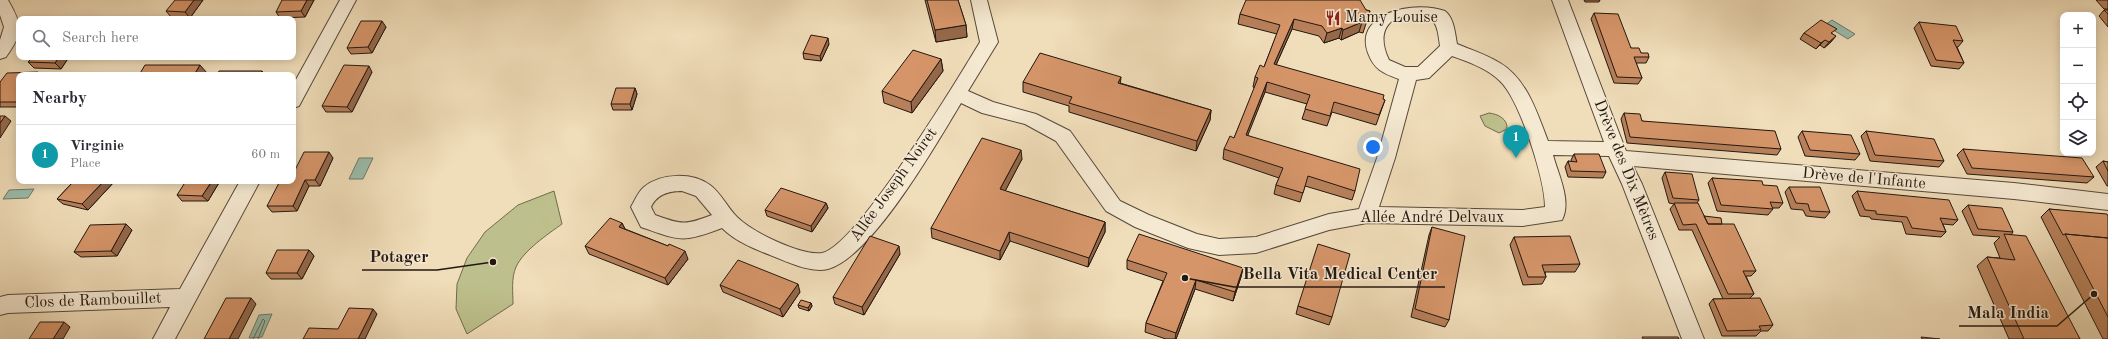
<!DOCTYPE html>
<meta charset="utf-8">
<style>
:root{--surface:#fff;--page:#f7f7f7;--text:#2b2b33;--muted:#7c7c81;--line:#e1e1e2;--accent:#d93025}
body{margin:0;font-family:"Old Standard TT",serif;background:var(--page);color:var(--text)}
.controls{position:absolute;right:12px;top:12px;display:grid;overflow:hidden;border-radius:8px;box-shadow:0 2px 10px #0003}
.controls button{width:36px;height:36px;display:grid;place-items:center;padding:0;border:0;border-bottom:1px solid var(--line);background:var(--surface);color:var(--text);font:20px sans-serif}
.you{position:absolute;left:1373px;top:147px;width:14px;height:14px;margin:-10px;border:3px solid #fff;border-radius:50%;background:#1a73e8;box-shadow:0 0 0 6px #1a73e833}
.badge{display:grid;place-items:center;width:26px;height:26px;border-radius:50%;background:var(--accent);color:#fff;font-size:13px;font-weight:700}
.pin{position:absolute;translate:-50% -33px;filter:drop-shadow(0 1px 2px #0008)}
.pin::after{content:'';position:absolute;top:21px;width:14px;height:12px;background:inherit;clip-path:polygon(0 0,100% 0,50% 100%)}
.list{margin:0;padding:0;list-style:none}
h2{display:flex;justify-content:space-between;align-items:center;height:52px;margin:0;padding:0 16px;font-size:17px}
h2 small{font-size:13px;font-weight:400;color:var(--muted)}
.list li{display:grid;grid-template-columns:26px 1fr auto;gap:12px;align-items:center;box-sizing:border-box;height:60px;padding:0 16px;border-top:1px solid var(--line)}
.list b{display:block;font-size:15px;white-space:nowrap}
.list p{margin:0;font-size:13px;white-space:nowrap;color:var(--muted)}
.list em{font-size:13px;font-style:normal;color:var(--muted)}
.icon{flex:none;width:22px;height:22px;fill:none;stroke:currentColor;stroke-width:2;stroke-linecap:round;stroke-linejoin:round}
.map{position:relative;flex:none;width:2108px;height:339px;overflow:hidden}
.search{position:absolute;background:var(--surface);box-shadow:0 2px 10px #0003;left:16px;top:16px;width:280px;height:44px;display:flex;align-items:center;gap:10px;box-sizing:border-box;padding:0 14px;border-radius:8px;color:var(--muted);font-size:15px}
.panel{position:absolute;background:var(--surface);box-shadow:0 2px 10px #0003;left:16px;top:72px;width:280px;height:112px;border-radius:8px}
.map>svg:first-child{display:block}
.green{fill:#bdc08c;stroke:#706c4e}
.water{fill:#9bbcab;stroke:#6b7a6d}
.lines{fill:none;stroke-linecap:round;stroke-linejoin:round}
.shore{stroke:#5f6a5e;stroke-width:1}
.street-casing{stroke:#56483a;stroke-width:2}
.street{fill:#f5e9d2;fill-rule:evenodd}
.wall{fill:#b7805a;stroke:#231710}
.shaded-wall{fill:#95684a;stroke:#231710}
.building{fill:#d59569;stroke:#231710}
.labels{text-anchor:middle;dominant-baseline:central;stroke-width:3;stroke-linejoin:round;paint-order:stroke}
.poi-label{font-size:16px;fill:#231710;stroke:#f5e9d2;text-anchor:start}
.street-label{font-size:16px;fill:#231710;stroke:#f5e9d2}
.leader{fill:none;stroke:#231710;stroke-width:1.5}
.callout-dot{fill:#231710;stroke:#f5e9d2;stroke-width:1.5}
.callout-label{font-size:17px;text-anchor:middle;font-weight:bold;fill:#231710;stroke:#f5e9d2;stroke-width:3;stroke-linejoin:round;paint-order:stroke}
</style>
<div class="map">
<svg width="2108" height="339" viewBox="0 0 2108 339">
<rect width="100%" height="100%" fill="#f0ddb9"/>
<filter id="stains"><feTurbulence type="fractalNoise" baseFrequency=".005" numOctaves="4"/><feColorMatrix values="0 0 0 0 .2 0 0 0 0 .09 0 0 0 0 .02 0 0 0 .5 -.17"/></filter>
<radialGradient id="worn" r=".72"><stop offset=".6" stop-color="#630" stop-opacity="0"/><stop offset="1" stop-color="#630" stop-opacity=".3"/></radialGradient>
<!-- green -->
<path class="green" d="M1489,113c9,1 19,6 18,16l-8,4 -14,-7 -5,-10z
M554,191l8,33c-14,10 -39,27 -46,43 -5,11 -3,26 -3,37l-46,30 -11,-25 1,-25 10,-26 18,-26 33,-27z"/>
<!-- water -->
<path class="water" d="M1832,20l23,14 -7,5 -23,-14z
M359,158h14l-10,21h-14z
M34,189l-6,9 -25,1 6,-9z
M272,314l-10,23 -13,1 10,-23z"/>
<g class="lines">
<!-- shore -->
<path class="shore" d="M253,339l10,-20 2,2 -7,18"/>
<defs>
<path id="street" d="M0,0h8c15,26 15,33 -2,57l-6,2v-19l4,-13 -4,-12z
M340,0h16l-57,106 -6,2v-23z
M971,0h16l11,42 -30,49 25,11 43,12 34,17 50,70 29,14 48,19 22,5 37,-2 73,-23 30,-5 18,-51 22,-79c-17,-6 -25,-10 -31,-26 -15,-41 48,-53 77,-42 9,7 10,22 12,33 15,6 30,11 43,19 27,16 37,50 48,78l56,1 -52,-142h16l58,151 388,32 94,11v16l-94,-11 -381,-33 9,18 62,155h-22l-60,-155 -13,-28 -56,-1c5,19 19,46 9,65l-39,6 -156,-3 -38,7 -73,23 -37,2 -31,-7 -53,-21 -29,-16 -50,-70 -31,-17 -43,-11 -21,-10c-24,40 -89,154 -133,166 -17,4 -38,-6 -53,-12 -18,-7 -39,-15 -53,-29 -40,15 -41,13 -81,-1l-10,-20c4,-7 7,-15 13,-20 17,-14 48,-15 66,-2 11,8 17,22 27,32 15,15 64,39 85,36 34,-6 137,-176 158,-211zM1409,14c27,0 28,9 31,32l-22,21h-13l-16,-7c-11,-23 -6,-41 20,-46zM1452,56c16,6 35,12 48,25 20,19 45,99 45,126l-22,3 -144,-3 16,-49 21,-78 13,-2zM682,191l14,5 16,19c-26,10 -30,10 -57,0l-4,-8c6,-13 18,-16 31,-16z
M240,181h20l-85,158h-22l17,-32 -162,6 -8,2v-18l8,-2 172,-6z"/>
</defs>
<!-- street casing -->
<use href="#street" class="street-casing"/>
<!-- street -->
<use href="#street" class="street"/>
</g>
<!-- wall -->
<path class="wall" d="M203,0l-13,18 -19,-1 -5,-6z
M314,0l-9,17 -25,1 -4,-6z
M925,0h33l8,25 1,12 -31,5z
M1584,0h16l-1,2h-14z
M2096,0h12v9h-4z
M1366,10l4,1 -7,22 -4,-1 -18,8 -2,-2 -15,5 -5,-7 -27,-7 -16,36 109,35 -9,25 -44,-13 -5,14 -25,-7 5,-15 -42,-12 -18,43 108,56 -3,9 -47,-14 -5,16 -26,-8 2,-9 3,-7 -56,-19 1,-10 10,-11 21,-50 -2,-1 2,-10 9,-10 13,-33 -39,-10 2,-10z
M2104,10h4v17l-9,-11z
M1594,13l37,35 18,9 -3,6h-10l6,15 -4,6 -24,-1 -23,-64z
M1919,22l44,19 -5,6h-1l7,16 -5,6 -28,-3 -17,-38z
M386,27l-14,26 -21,1 -4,-6z
M1804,33l29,1 -2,8 -7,6 -4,-3 -4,4 -16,-10z
M829,44l-8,17 -17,-2 -1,-6z
M69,57l-8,12 -27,-1 -6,-6z
M941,59l2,12 -31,42 -28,-10 -2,-12z
M372,72l-20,40h-26l-4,-6z
M19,75v32h-19v-25z
M1023,82l97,1 91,27 -1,10 -14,31 -127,-39v-6l-46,-14z
M635,88l2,6 -5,16h-19l-2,-6z
M1624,113l18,8 139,28 -4,6 -150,-12 -6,-24z
M1802,131l58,23 -5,6 -50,-4 -7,-19z
M1866,131l78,30 -5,6 -69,-6 -9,-25z
M1963,149l131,28 -7,6 -120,-9 -10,-19z
M1574,154l32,18 -3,6 -35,-1 -3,-10 3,-6 4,1 -1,-2z
M333,158l-13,28h-11l-12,25 -25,1 -5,-6 26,-25z
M1022,159l-17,32 100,31v10l-17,35 -78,-26 -10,19 -68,-22 -1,-10z
M2103,161l5,1v24h-1l-11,-19z
M1665,172l34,28 -2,3 7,13 18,8 34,47 -5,5h-5l8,18 -4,4 23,27 -5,6h-7l-5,5h-34l-13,-32 4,-5h10l-31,-69h-13l-9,-21 4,-5 -5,-1 -7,-25z
M1712,178l51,7 20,18 -4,5h-7l1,1 -5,6 -51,-4 -9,-28z
M74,181h40v1l-26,28 -25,-6 -6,-5z
M220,181l-12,20h-26l-5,-6z
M1789,187l41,25 -5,6 -19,-2 -3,-6 -12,-1 -6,-17z
M1857,191l101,29 -5,5 -10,-1 3,8 -5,5 -35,-3 -4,-12 -31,-3 -1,-2 -10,-1 -8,-20z
M826,203l2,5 -16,24 -45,-16 -2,-6z
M1968,205l45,27 -2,3 69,104h-71l-32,-73 10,-9 13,1 -6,-15 6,-6 -27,-2 -11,-24z
M2049,209l59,7v123h-5l-62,-122z
M622,223l3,6 43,17 20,13 -20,26 -79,-31 -4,-8z
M126,224l6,6 -15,26 -36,1 -7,-5z
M1432,227l17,93 -4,7 -34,-10 18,-82z
M1514,237l66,27 -5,8h-30l1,5 -4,7 -19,1 -13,-40z
M309,250l5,6 -12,23h-31l-5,-6z
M900,254l-36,61 -29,-11 -2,-7z
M1127,260l116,8 -2,9 -8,24 -38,-12 -19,50h-10l-21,-7 1,-9 17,-42 -36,-12z
M720,285l80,7 -17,25 -60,-25z
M811,303l1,3 -3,5 -10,-3 -1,-3z
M1298,306l34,11 -3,8 -33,-11z"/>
<!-- shaded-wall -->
<path class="shaded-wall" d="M194,0h9l-13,18 -5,-6z
M307,0h7l-9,17 -4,-6z
M1294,19l-2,10 -20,45 2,-10z
M382,21l4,6 -14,26 -4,-6z
M1362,22l-3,10 -18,8 2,-10z
M966,25l1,12 -31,5 -1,-12z
M1342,28l-3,10 -15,5 3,-10z
M1836,36l-5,6 -7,6 5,-6z
M828,38l1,6 -8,17 -1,-5z
M1825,40l-9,9 5,-6z
M59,57h10l-8,12 -6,-6z
M941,59l2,12 -31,42 -1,-11z
M200,65l7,8 -1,2h-12z
M369,66l3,6 -20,40 -5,-5z
M262,71l3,4h-6z
M1121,77l-1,10 -2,-4z
M1267,82l-2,10 -21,53 2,-10z
M635,88l2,6 -5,16 -2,-6z
M19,98v6l-3,-2z
M1211,110l-1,10 -14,31 1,-10z
M5,116l6,5 -11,17v-15z
M1021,150l1,9 -21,40 -1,-10z
M329,152l4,6 -13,28 -5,-6z
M305,180l4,6 -12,25 -4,-5z
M104,181h10v1l-26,28 -6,-6z
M212,181h8l-12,20 -6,-5z
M826,203l2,5 -16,24 -1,-6z
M1105,222v10l-17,35 1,-9z
M622,223l4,8 -7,-4z
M126,224l6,6 -15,26 -6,-5z
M1009,232l1,9 -10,19v-9z
M899,246l1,8 -36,61 -2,-8z
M309,250l5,6 -12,23 -5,-6z
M685,251l3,8 -20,26 -3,-7z
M1243,268l-2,9 -8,24 2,-9z
M1196,280l-1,9 -19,50h-1l1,-6z
M798,284l2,8 -17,25 -3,-8z
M251,298l5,6 -18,35h-9z
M811,303l1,3 -3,5 -1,-3z
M373,309l4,5 -12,25h-7z
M64,322l6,5 -7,12h-10z"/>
<!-- building -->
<path class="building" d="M175,0h19l-9,12 -19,-1z
M282,0h25l-6,11 -25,1z
M927,0h31l8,25 -31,5z
M1246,0h114l6,10 4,1 -4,12 -4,-1 -19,8 -1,-2 -15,5 -5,-7 -28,-7 -20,45 110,31 -1,4 2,1 -6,15 -45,-13 -4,14 -25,-7 5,-14 -43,-13 -21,53 114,34 -5,22 -47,-15 -5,17 -27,-8 7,-17 -59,-19 6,-13 4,2 24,-60 -3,-1 5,-12 4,2 16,-42 -40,-11z
M2104,10h4v4z
M1594,13l24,1 13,34h8l2,5h7l1,4h-15l8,21 -25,-1z
M1821,20l16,9 -6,4 5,3 -7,6 -4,-2 -4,3 -17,-10z
M361,21h21l-14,26 -21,1z
M1919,22l37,4 7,15 -10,-1 11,23 -28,-3z
M811,35l17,3 -8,18 -17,-3z
M913,50l28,9 -30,43 -29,-11z
M1040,53l81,24 -3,6 93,27 -14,31 -128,-38 3,-6 -49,-15z
M33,57h26l-4,6 -27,-1z
M145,65h55l-6,10h-55z
M344,65l25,1 -22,41 -25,-1z
M219,71h43l-3,4h-42z
M38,72l-2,3h-17v23l-3,4h-16v-20l7,-9z
M616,88h19l-5,16h-19z
M1624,113l16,1 2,7 133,10 6,18 -151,-12z
M0,116h5l-5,7z
M1802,131l49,4 9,19 -50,-4z
M1866,131l68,8 10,22 -69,-6z
M982,138l39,12 -21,39 105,33 -16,36 -80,-26 -9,19 -69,-23z
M1963,149l119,9 12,19 -122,-9z
M304,152h25l-14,28h-10l-12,26h-26l13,-25h13v-7z
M1574,154h25l7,18 -35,-1 -3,-10 9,1z
M2103,161l5,1v9z
M1665,172l27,2 7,26 -26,-2z
M1712,178l50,3 1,4 14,1 6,17 -13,-1 3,7 -52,-4z
M74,181h30l-22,23 -25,-5z
M186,181h26l-10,15 -25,-1z
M1789,187h31l10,25 -20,-1 -2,-7 -12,-1z
M781,188l45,15 -15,23 -46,-16z
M1857,191l92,9 9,20 -18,-2 6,14 -34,-4 -5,-11 -31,-3v-3l-11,-1z
M1674,203h24l10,21h26l22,47h-13l11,23h-26l-32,-70 -13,1z
M1968,205l34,3 11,24 -35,-3z
M2049,209l58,5 1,2v22l-43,-4 -2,1z
M1704,216l17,2 1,6h-14z
M610,218l12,5 -3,4 49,19 1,-2 16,7 -20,27 -80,-32z
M126,224l-15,27 -37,1 16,-27z
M1432,227l33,9 -16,84 -34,-11z
M1139,234l104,34 -8,24 -39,-12 -20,53 -30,-10 21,-50 -40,-13z
M2004,234l22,2 54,103h-56l-37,-82 28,3z
M2065,234l43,4v79z
M870,236l29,10 -37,61 -29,-10z
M1570,236l10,28 -38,1 4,12h-18l-14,-40z
M1318,244l32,10 -18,63 -34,-11z
M277,250h32l-12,23h-31z
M738,260l60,24 -18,25 -60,-24z
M226,298h25l-22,41h-25z
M1760,298l13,27 -14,1 2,4 -34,1 -14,-32z
M801,300l10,3 -3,5 -10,-3z
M349,308l24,1 -15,30h-55l6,-11 29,1z
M40,322h24l-11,17h-24z
M1642,337h36l1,2h-36z
M1921,337l19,2h-18z"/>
<!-- icons -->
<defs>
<symbol id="restaurant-bare" viewBox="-9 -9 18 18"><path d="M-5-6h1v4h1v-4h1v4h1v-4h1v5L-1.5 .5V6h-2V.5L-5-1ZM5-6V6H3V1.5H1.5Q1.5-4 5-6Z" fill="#8f2418" stroke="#f5e9d2" stroke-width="2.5" paint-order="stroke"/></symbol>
</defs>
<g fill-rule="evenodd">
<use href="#restaurant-bare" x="1322" y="7" width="22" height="22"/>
</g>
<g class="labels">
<!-- poi labels -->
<g class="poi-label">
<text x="1345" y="18">Mamy Louise</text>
</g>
<!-- street labels -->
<g class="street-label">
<text transform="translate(1626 170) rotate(68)">Drève des Dix Mètres</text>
<text transform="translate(1864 179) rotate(5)">Drève de l'Infante</text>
<text transform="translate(894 185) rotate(-54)">Allée Joseph Noiret</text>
<text x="1432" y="218">Allée André Delvaux</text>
<text transform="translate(93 301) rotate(-2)">Clos de Rambouillet</text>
</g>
</g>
<!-- callouts -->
<path class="leader" d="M493 262L437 270H362M1185 278L1234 287H1445M2094 294L2057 326H1959"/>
<g class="callout-dot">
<circle cx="493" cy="262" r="4"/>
<circle cx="1185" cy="278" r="4"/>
<circle cx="2094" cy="294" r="4"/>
</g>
<g class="callout-label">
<text x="399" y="262">Potager</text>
<text x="1340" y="279">Bella Vita Medical Center</text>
<text x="2008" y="318">Mala India</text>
</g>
<rect width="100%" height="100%" filter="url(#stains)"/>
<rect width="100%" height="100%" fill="url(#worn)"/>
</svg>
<div class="controls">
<button>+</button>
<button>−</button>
<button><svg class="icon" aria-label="locate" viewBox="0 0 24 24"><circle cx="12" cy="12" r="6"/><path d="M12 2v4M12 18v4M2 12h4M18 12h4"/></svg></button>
<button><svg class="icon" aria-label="layers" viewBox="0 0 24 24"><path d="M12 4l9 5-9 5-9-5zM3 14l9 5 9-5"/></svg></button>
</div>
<div class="you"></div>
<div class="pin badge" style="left:1516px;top:158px;background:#0f9aa8">1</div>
<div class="search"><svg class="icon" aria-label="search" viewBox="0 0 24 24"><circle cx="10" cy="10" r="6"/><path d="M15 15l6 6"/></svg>Search here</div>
<section class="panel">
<h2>Nearby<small></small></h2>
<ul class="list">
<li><span class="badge" style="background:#0f9aa8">1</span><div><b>Virginie</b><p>Place</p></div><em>60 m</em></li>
</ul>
</section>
</div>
